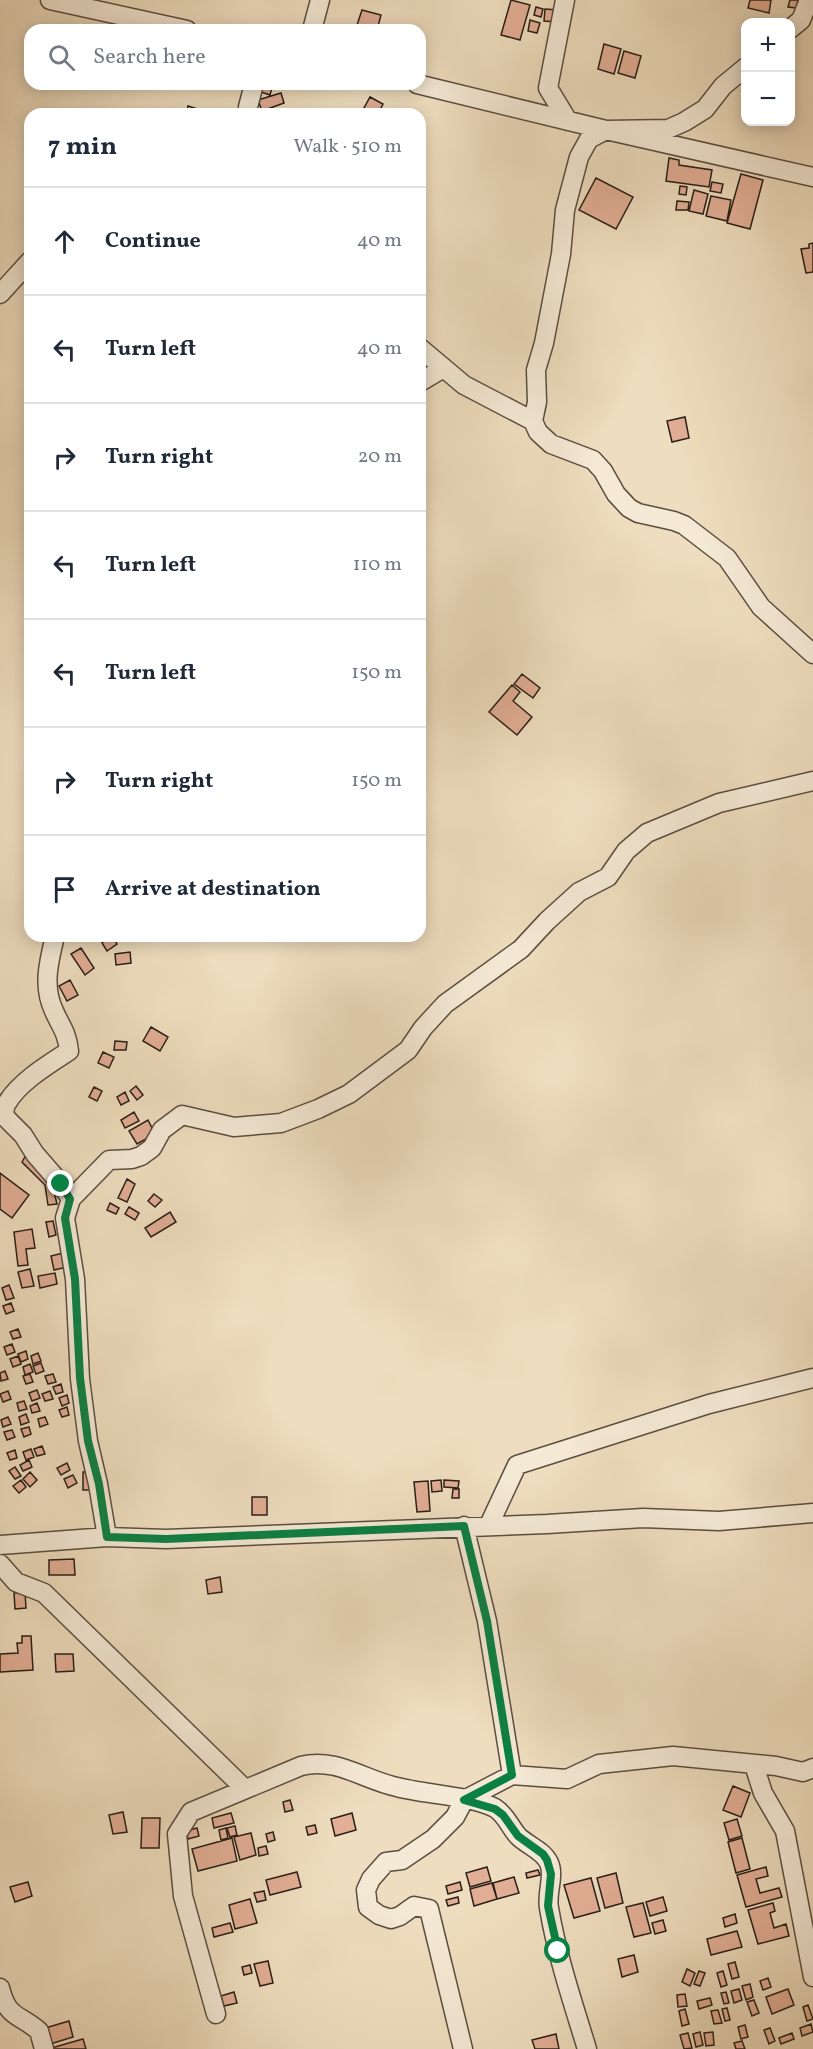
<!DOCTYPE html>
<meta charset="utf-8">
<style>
:root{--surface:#fff;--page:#f2f2f3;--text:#1f2937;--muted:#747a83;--line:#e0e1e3}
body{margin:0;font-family:Vollkorn,serif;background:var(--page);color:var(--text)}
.controls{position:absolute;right:18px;top:18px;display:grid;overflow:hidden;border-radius:12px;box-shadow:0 3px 15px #0003}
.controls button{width:54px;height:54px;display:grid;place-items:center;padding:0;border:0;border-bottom:2px solid var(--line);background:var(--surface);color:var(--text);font:30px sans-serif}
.stop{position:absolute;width:18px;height:18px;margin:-14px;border:4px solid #0b8043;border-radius:50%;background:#fff}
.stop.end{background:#0b8043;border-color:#fff;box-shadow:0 2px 6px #0008}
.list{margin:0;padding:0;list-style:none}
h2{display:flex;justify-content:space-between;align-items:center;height:78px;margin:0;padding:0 24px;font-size:26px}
h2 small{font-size:20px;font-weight:400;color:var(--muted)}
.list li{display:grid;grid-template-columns:39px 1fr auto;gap:18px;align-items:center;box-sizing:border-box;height:108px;padding:0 24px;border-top:2px solid var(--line)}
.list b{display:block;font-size:22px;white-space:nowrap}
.list em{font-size:20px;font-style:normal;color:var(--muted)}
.icon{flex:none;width:33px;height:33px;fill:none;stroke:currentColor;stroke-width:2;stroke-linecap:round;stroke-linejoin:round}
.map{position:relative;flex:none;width:813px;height:2049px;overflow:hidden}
.search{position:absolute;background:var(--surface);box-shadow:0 3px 15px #0003;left:24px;top:24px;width:402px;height:66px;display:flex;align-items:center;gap:15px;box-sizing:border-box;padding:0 21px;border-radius:18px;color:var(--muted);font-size:22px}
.panel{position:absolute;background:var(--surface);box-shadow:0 3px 15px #0003;left:24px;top:108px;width:402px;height:834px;border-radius:18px}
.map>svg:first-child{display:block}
.building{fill:#e2ae95;stroke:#2a1f18;stroke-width:1.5}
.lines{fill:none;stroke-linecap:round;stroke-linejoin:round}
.street-casing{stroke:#5b4e42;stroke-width:21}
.street{stroke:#f4e9d5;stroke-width:18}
.route{stroke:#0b8043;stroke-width:8}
</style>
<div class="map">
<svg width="813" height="2049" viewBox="0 0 813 2049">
<rect width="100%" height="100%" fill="#eeddbe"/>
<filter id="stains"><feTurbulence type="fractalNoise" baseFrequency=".00333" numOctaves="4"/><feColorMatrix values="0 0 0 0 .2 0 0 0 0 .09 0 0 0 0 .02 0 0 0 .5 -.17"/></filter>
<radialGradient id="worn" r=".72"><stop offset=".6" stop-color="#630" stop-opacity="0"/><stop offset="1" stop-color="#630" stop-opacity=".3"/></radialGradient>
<!-- building -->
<path class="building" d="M511,0l19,5 -10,35 -19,-5z
M750,0h21l-2,13 -21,-5z
M790,0h8l-2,8 -8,-1z
M536,7l7,2 -2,8 -7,-2z
M545,9l12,1 -1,12 -12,-1z
M362,10l19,5 -4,15 -21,-2z
M530,20l10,3 -3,10 -9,-2z
M604,44l17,5 -7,25 -16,-5z
M624,51l17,5 -6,22 -17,-5z
M260,84h13l-3,11 -12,-4z
M281,93l3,10 -22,8 -4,-11z
M370,97l13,7 -5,10 -14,-6z
M188,106l19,6 -1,2h-20z
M669,158l10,2v5l33,5 -3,17 -43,-6z
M741,174l22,6 -13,49 -23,-6z
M596,178l37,19 -17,32 -37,-19z
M712,182l11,2 -2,9 -11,-2z
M680,186l7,1 -1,8 -7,-1z
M694,190l14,4 -5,20 -14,-3z
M711,196l20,4 -4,21 -21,-5z
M677,201l12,1 -1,8h-12z
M813,243v29l-7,1 -5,-24 8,-1v-4z
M685,417l4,21 -17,4 -5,-21z
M522,674l18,14 -7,10 -19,-14z
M512,685l8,7 -7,9 19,16 -15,18 -28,-23z
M112,936l5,8 -10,7 -5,-8z
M81,948l13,20 -9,7 -14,-21z
M130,952l1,11 -15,2 -1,-11z
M70,980l8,15 -11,6 -8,-15z
M151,1027l17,10 -8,14 -17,-10z
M115,1041l12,1 -1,8h-12z
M103,1052l11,5 -5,11 -11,-5z
M136,1086l7,9 -6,5 -7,-9z
M94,1087l8,4 -5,10 -8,-4z
M125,1092l4,9 -8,4 -4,-8z
M134,1112l5,9 -14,7 -4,-8z
M148,1120l7,14 -18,10 -8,-13z
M26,1155l25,24 6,25 -9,1 -3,-20 -23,-23z
M0,1173l29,22 -17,23 -12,-9z
M127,1179l8,5 -8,18 -9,-4z
M154,1194l8,6 -7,7 -7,-6z
M110,1203l9,5 -3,6 -9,-4z
M129,1207l10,6 -4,7 -10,-6z
M170,1212l6,10 -25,15 -6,-9z
M53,1221l3,14 -7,2 -3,-15z
M32,1229l3,19 -9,1 2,16 -10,1 -4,-34z
M67,1252l4,14 -17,4 -3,-14z
M30,1269l4,17 -12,2 -4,-16z
M55,1273l2,11 -17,4 -2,-12z
M9,1285l5,13 -8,2 -4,-12z
M11,1303l3,8 -8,3 -3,-8z
M18,1329l3,8 -8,2 -3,-7z
M12,1344l3,8 -8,3 -3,-8z
M26,1351l2,8 -7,3 -3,-8z
M38,1353l3,8 -8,3 -2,-8z
M18,1356l3,8 -8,3 -3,-8z
M41,1363l3,8 -8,3 -3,-8z
M30,1364l3,8 -8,3 -2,-8z
M5,1371l3,8 -7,2 -1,-8z
M30,1374l3,8 -7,2 -3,-8z
M53,1374l3,8 -8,2 -3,-8z
M61,1384l2,8 -7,2 -3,-7z
M37,1390l3,8 -8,3 -3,-8z
M8,1391l3,8 -8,3 -3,-8z
M50,1391l3,8 -8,2 -3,-7z
M67,1395l2,8 -7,3 -3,-8z
M24,1401l3,8 -8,2 -2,-8z
M37,1403l3,8 -8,2 -2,-7z
M67,1407l2,8 -7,2 -3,-7z
M26,1414l3,8 -8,3 -2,-8z
M8,1417l3,7 -8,3 -2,-7z
M45,1417l3,7 -8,3 -2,-8z
M29,1427l2,7 -7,3 -3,-8z
M12,1430l3,7 -8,3 -3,-8z
M42,1446l3,8 -8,2 -3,-7z
M31,1449l3,8 -8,3 -3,-8z
M15,1450l2,8 -7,2 -3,-7z
M29,1460l3,7 -9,4 -3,-6z
M67,1463l3,7 -9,5 -4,-7z
M15,1467l6,9 -6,3 -6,-8z
M30,1472l7,8 -7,7 -7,-8z
M83,1472h9v18h-9z
M73,1475l4,8 -9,5 -4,-9z
M21,1480l5,7 -7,6 -6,-7z
M441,1480l1,11 -10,1 -1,-11z
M444,1480l15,1 -1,7 -14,-1z
M428,1481l2,30 -13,1 -3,-30z
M453,1489h6v9h-7z
M252,1497h15v18h-15z
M74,1559l1,16h-26v-15z
M220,1577l2,15 -14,2 -2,-14z
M25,1592l1,16 -11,1 -1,-16z
M22,1636h9l2,34 -33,2v-18l18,-1 -1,-10h5z
M55,1654h18l1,17 -18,1z
M733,1786l17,7 -9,24 -18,-7z
M290,1800l3,10 -8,2 -2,-10z
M123,1812l4,20 -14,2 -4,-19z
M231,1813l3,10 -20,5 -2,-10z
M352,1813l4,17 -21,6 -4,-17z
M142,1818h18l-1,30h-18z
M737,1819l5,17 -13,4 -5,-17z
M315,1825l2,8 -9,2 -2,-8z
M235,1826l2,9 -7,2 -3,-9z
M197,1828l2,8 -11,3 -2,-8z
M226,1828l2,10 -7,2 -2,-10z
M273,1832l2,8 -7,2 -2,-8z
M251,1833l5,22 -16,5 -6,-23z
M232,1838l5,23 -39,10 -6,-22z
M742,1838l8,31 -14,4 -8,-31z
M266,1846l2,8 -9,2 -1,-8z
M487,1867l4,14 -21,6 -4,-14z
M766,1867l2,9 -12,3 4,14 19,-5 3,9 -36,10 -9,-32z
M538,1870l2,5 -13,3 -1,-5z
M297,1872l4,15 -31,8 -4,-15z
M616,1873l7,30 -18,5 -8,-30z
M514,1877l5,16 -22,6 -4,-16z
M591,1878l9,33 -26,7 -10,-33z
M28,1882l4,14 -17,6 -5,-15z
M460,1882l2,8 -14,4 -2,-8z
M492,1883l5,16 -23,7 -4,-17z
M264,1891l2,9 -9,2 -3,-9z
M458,1897l1,6 -11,3 -2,-6z
M663,1897l4,14 -17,5 -4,-14z
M250,1899l7,24 -22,6 -6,-24z
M643,1903l8,30 -17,4 -8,-30z
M773,1903l2,8 -5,2 4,15 12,-4 3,12 -31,8 -10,-34z
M735,1914l2,9 -12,4 -2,-9z
M663,1920l3,11 -11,3 -3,-11z
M230,1923l3,9 -19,5 -2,-9z
M737,1931l5,16 -31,8 -4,-16z
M634,1955l4,17 -16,5 -4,-18z
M268,1961l5,22 -13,3 -6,-22z
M735,1962l4,15 -7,2 -4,-15z
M250,1965l2,8 -8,2 -2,-8z
M687,1969l8,4 -5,13 -8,-4z
M699,1971l6,2 -5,13 -6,-2z
M723,1971l4,14 -6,2 -4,-14z
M768,1978l3,9 -8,3 -3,-9z
M750,1984l3,13 -7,3 -4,-14z
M739,1989l3,11 -8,3 -3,-12z
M788,1989l6,16 -22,9 -6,-17z
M234,1992l3,11 -13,3 -3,-10z
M726,1992l3,11 -5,1 -3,-11z
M685,1994l2,12 -9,1 -1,-12z
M710,1998l2,7 -13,4 -2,-8z
M754,2000l5,13 -7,3 -5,-14z
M808,2005l5,14 -6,2 -4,-14z
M727,2008l3,12 -5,1 -3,-12z
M685,2009l4,15 -7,2 -3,-15z
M718,2010l4,13 -8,1 -3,-13z
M69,2021l4,16 -26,8 -5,-16z
M811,2024l2,8 -11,4 -2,-8z
M745,2025l3,12 -7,2 -3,-12z
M770,2028l5,13 -6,3 -5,-14z
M700,2032l3,13 -7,2 -3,-13z
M713,2032l1,13 -8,1 -2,-13z
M688,2033l4,15 -8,1 -4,-14z
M792,2033l2,6 -13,5 -2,-6z
M556,2034l3,15h-24l-3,-9z
M83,2039l3,10h-38z
M742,2041l3,8h-9l-2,-6z"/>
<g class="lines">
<defs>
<path id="street" d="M50,0l137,30
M565,0l-17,88 20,33
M790,29l11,-9 8,-20
M312,30l8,-30
M417,84l189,46 207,47
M248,114v-7l6,-23
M0,294l30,-33
M420,348l44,37 69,36 5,11 13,12 42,16 10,11 13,23 13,14 9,5 36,8 10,4 43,33 34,49 52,47
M420,382l22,-13
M533,421l4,-19 -1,-32 8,-27 17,-89 4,-44 14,-53 10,-18 17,-9 62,-1 16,-7 21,-13 18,-23 23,-19
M55,936c-6,25 -13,50 -1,75 7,16 13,21 15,40 -20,13 -50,31 -62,52 -3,3 -2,9 -3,13l19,19 12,19 26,30 10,15 -6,19 10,61 5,100 8,62 10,43 9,53
M71,1199l38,-39 23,-1 9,-3 11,-8 10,-18 20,-15 52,12 47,-4 37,-14 31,-15 59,-44 15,-22 22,-24 76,-55 26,-28 32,-29 29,-15 18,-26 21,-18 72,-30 94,-22
M489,1525l28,-60 192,-61 104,-26
M464,1526l23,95 25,154
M0,1545l107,-8 59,2 381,-15 96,-6 76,3 94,-8
M0,1564l16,18 28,11 201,196
M754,1765l9,28 22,38 28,146
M0,1988c8,31 18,25 39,43l5,18
M216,2014l-33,-118 -6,-62 14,-22 110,-46c35,-9 63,14 96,21 26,7 75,9 98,21 11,7 15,19 23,28 10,10 25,14 31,27 6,13 -3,30 0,45 8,48 24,95 38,141
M463,2049l-34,-140 -15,-3 -14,10 -9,3 -12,-4 -11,-8 -2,-17 5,-11 15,-17 16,-2 31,-21 22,-22 9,-17 48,-25 55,4 32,-15 74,-8 103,10 27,6 10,-4"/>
</defs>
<!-- street casing -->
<use href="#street" class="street-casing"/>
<!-- street -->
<use href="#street" class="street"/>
</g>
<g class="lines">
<!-- route -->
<path class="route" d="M61,1184l9,15 -5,19 10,61 5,99 8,63 11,43 8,53 59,2 298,-13 23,95 25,154 -48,25 31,9 8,6 15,21 25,18 4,6 4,14 -3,32 10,45"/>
</g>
<rect width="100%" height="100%" filter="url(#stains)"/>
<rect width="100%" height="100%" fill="url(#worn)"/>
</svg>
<div class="controls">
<button>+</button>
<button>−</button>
</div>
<div class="stop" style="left:558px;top:1951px"></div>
<div class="stop end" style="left:61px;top:1184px"></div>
<div class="search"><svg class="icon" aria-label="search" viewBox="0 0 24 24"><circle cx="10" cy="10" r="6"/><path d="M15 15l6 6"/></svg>Search here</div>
<section class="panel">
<h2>7 min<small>Walk · 510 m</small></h2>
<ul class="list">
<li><svg class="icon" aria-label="ahead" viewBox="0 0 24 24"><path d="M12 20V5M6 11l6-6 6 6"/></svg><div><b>Continue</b></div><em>40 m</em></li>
<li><svg class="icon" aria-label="left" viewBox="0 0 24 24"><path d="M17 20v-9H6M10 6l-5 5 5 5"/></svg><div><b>Turn left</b></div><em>40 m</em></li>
<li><svg class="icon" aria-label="right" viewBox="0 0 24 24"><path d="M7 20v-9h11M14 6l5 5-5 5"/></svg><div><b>Turn right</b></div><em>20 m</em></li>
<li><svg class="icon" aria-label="left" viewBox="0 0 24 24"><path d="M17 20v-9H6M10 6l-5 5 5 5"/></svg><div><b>Turn left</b></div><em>110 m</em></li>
<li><svg class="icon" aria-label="left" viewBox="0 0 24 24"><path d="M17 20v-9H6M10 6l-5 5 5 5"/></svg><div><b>Turn left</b></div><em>150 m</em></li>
<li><svg class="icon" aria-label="right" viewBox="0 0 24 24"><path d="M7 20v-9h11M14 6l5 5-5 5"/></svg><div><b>Turn right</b></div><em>150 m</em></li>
<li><svg class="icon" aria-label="arrive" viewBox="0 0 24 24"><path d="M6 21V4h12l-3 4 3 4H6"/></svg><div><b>Arrive at destination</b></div></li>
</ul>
</section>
</div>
